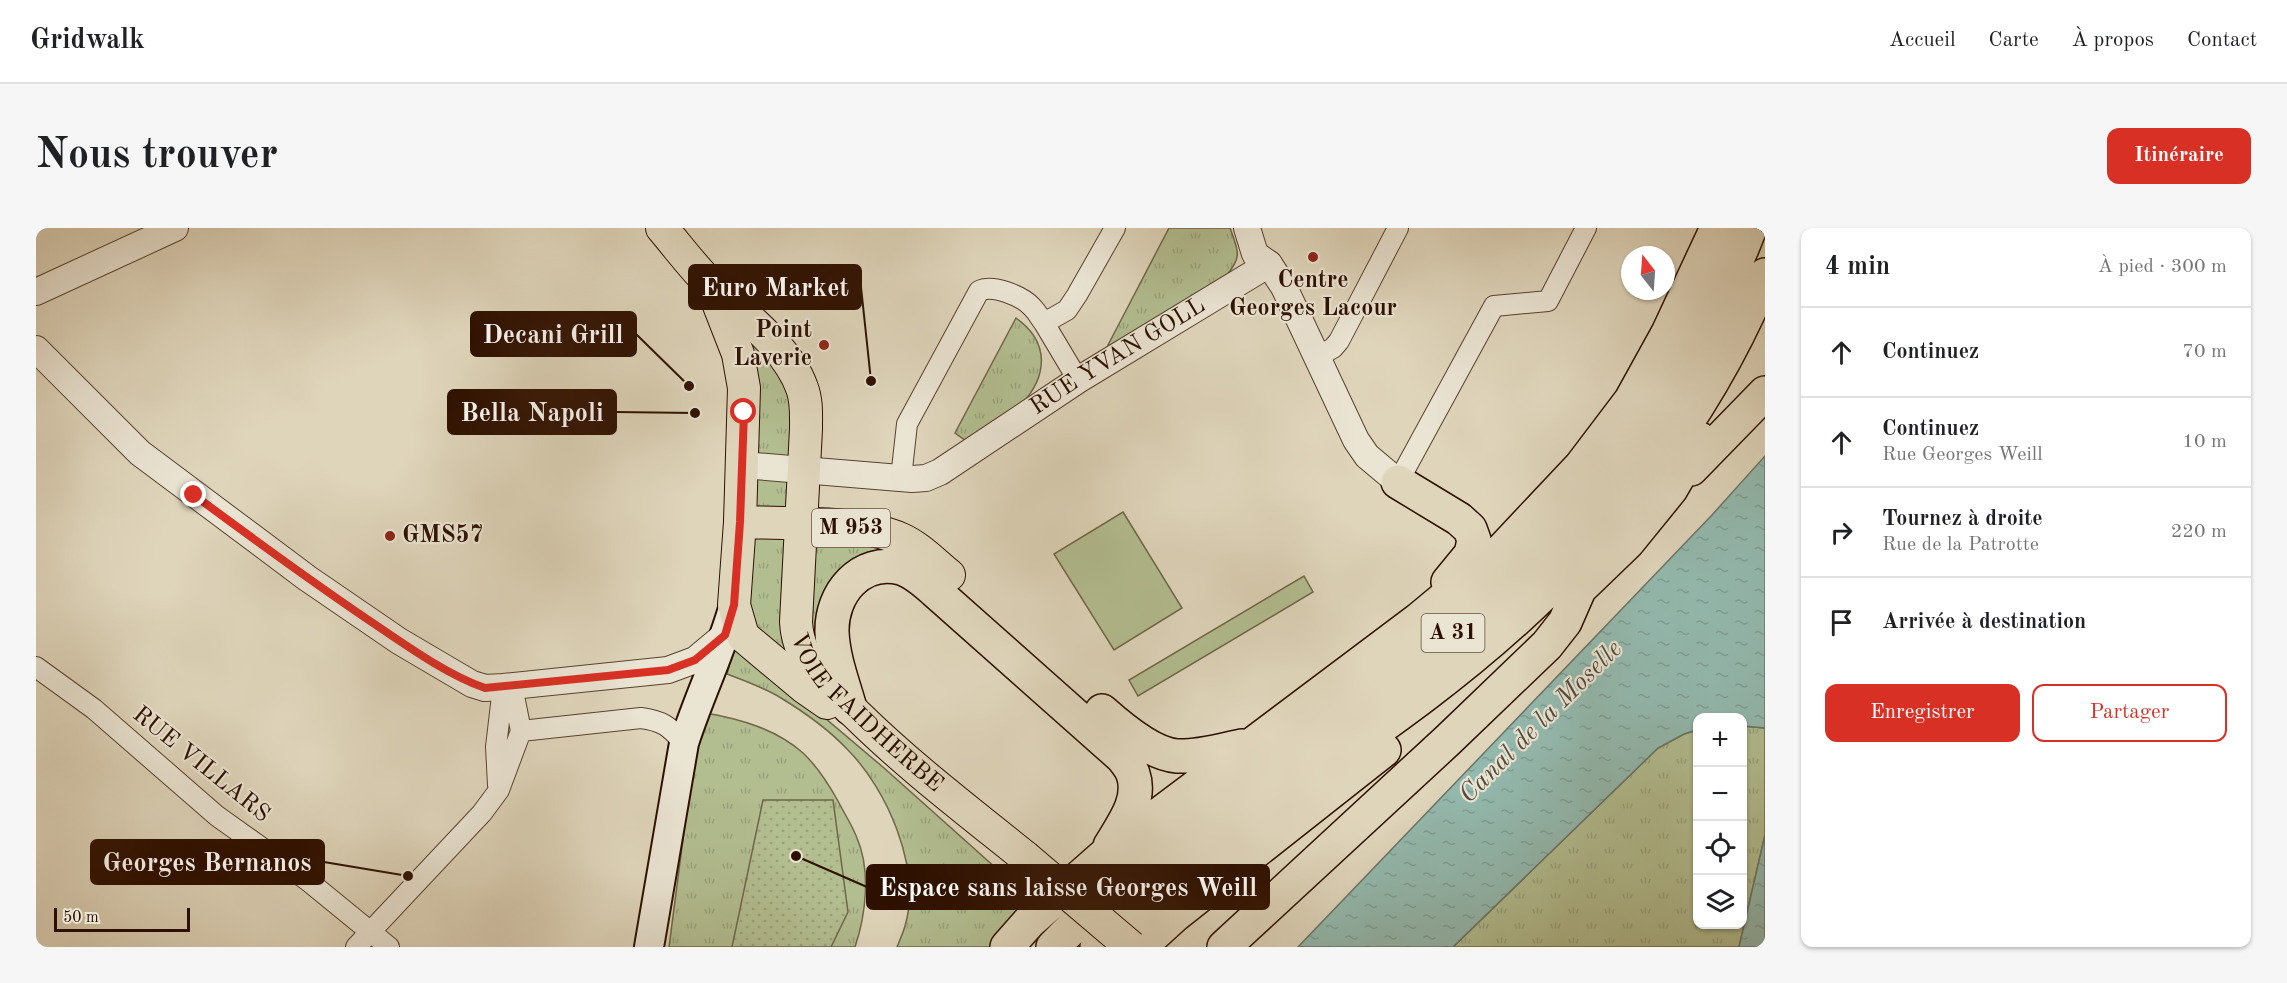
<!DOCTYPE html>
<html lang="fr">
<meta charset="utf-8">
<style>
:root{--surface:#fff;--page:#f6f6f6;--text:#202124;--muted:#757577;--line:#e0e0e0;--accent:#d93025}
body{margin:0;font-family:"Old Standard TT",serif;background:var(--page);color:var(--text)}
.controls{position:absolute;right:18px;bottom:18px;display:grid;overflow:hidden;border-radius:12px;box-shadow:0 2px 4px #0004}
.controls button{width:54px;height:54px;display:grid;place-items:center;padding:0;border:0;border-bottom:2px solid var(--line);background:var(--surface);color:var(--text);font:30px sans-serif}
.compass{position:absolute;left:1585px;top:18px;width:54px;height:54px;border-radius:50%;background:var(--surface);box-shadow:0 2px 4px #0004;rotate:343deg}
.scale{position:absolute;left:18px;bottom:15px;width:136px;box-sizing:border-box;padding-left:6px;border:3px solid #2e1000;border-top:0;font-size:16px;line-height:21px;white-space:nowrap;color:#2e1000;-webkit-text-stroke:4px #eae4d3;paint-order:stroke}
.stop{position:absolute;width:18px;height:18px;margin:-14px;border:4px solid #d93025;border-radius:50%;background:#fff}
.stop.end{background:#d93025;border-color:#fff;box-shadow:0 2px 6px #0008}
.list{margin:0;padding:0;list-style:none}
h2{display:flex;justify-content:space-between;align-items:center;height:78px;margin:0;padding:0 24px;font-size:26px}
h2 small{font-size:20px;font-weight:400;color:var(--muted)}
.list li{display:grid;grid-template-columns:39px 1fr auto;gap:18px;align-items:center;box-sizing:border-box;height:90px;padding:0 24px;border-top:2px solid var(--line)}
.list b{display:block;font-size:22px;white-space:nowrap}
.list p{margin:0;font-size:20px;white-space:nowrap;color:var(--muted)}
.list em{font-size:20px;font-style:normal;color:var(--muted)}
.actions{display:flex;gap:12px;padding:18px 24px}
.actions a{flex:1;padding:14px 0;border:2px solid var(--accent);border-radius:12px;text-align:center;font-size:21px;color:var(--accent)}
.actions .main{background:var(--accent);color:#fff}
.icon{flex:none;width:33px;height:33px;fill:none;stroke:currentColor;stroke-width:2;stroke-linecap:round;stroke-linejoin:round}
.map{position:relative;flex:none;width:1729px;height:719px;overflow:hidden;border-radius:12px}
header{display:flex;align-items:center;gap:36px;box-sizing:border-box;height:84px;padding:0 30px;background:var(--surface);border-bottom:2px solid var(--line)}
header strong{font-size:28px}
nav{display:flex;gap:33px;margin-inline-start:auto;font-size:21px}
.intro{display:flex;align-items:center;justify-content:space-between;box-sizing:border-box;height:144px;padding:0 36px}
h1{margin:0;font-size:42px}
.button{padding:15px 27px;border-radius:12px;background:var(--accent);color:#fff;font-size:21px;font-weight:700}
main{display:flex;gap:36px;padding:0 36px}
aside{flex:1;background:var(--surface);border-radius:12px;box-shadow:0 2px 4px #0004}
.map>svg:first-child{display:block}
.grass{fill:url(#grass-tufts);stroke:#706648;stroke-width:1.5}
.park{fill:url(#park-dots);stroke:#706648;stroke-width:1.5}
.pitch{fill:#b2bd90;stroke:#706648;stroke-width:1.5}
.water{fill:url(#water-ripples);stroke:#6b7568;stroke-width:1.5}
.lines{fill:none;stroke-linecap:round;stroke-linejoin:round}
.minor-casing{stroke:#5a412f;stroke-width:22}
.tertiary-casing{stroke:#5a412f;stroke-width:28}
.secondary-casing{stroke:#2e1000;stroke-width:32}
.primary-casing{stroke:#2e1000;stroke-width:34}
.motorway-casing{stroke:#2e1000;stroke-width:36}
.minor{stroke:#eae4d3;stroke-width:20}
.tertiary{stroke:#eae4d3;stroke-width:26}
.secondary{stroke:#eae4d3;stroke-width:28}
.primary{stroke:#dfd5bb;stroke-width:32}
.motorway{stroke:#dfd5bb;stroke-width:33}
.primary-bridge-casing{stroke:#2e1000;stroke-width:34;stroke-linecap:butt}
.primary-bridge{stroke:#dfd5bb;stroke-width:32}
.route{stroke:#d93025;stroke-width:8}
.poi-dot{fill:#8f2418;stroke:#eae4d3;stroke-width:2}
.labels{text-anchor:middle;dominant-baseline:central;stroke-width:4.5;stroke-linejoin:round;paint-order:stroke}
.shield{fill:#eae4d3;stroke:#66503f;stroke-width:1.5}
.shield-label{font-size:22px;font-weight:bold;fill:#2e1000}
.poi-label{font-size:24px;font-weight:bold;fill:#2e1000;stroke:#eae4d3}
.street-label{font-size:24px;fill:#2e1000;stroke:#eae4d3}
.water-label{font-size:26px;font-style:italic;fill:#514b3d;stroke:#eae4d3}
.leader{fill:none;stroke:#2e1000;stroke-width:2}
.callout-dot{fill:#2e1000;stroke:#eae4d3;stroke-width:2}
.callout{fill:#2e1000;stroke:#2e1000;stroke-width:2}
.callout-label{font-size:26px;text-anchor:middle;font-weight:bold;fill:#fff}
</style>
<header>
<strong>Gridwalk</strong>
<nav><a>Accueil</a><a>Carte</a><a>À propos</a><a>Contact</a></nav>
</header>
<div class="intro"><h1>Nous trouver</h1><a class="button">Itinéraire</a></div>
<main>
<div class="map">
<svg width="1729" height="719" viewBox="0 0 1729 719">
<defs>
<pattern id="grass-tufts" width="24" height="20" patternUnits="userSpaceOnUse" patternTransform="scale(1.5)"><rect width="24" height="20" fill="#b2bd90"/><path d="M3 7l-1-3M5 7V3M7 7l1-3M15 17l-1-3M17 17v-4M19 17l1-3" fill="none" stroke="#99a17a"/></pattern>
<pattern id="park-dots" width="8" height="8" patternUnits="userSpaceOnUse" patternTransform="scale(1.5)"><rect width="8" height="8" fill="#b2bd90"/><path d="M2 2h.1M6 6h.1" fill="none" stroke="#99a17a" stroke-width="1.8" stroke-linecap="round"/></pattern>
<pattern id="water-ripples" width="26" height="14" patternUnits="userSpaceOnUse" patternTransform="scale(1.5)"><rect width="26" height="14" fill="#93b9ae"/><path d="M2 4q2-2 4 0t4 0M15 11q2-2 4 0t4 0" fill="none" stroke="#7f9e94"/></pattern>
</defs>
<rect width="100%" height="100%" fill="#dfd5bb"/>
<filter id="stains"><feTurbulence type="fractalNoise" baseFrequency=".00333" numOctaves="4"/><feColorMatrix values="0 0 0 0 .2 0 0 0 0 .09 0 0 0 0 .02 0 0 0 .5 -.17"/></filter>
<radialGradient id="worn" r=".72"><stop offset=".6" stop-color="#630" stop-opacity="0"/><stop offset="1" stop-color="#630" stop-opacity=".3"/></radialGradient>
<!-- grass -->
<path class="grass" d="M1133,0h61c8,23 13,28 -4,48l-113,71 -5,-2z
M713,89l43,53 9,155 102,15 -34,28 -58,98 -68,-30z
M980,90c34,24 32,58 5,87l-56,35 -10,-7z
M699,414l149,126 151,135 -43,44h-95c3,-7 6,-14 8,-21 17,-58 -18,-137 -58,-177 -18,-19 -43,-37 -66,-51 -16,-10 -36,-17 -54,-24z
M670,485c34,6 70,16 97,40 15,14 25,30 35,48 6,12 14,24 19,37 14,33 9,76 -2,109h-186l29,-223z
M1707,498l22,2v107l-26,112h-286l205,-199 26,-14 13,-4 1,194h44z"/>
<!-- park -->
<path class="park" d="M727,572h70l15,112 -17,35h-99z"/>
<!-- pitch -->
<path class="pitch" d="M1087,284l59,96 -68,42 -60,-96z
M1268,348l9,16 -175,104 -9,-16z"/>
<!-- water -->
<path class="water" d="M1729,228v272l-22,-2 -1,-8h-44l-1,12 -13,4 -26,14 -205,199h-155l414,-432z
M1729,607v112h-26z"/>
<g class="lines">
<defs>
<path id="minor" d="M1008,95l34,57
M1281,129l16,-9 6,-7 59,-113
M865,250l6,-54 72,-133c14,-7 43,5 53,16 5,5 8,11 12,16l23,-13 10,-15 38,-67
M1362,254l96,-176 54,-5 38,-73
M0,439l58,42 123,107 90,64 82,67
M485,503l120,-13c22,3 28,8 43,25
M462,557l-2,-38 7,-60
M320,719l126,-134 17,-23 22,-59 -9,-45"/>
<g id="tertiary">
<path d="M1211,0l8,26 14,10"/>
<path d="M0,64l139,-64"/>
<path d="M0,121l104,104 167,125 92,63 73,43 13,4 18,-1 165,-17 27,-10 30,-25"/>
<path id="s1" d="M706,237l170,14 14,-1 14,-6 138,-92 191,-116 15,23 72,153 11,16 31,26"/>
</g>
<path id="secondary" d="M613,719l35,-204c15,-47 37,-91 50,-138"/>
<g id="primary">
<path id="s2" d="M626,0c17,20 33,42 52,60 30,27 74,60 88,100 5,13 4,27 4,41l-10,193c1,22 11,40 24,58 11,13 25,23 37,35 52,51 111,96 168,142"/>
<path d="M677,62l25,64 6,34 -4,134 -6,83 9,31 61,51 23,16"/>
<path d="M704,294c48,2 117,-2 161,17 18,8 33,24 48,36"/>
</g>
<path id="motorway" d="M1655,241l74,-76
M1362,254l61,37 11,10 4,11 -3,14 -23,28
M1536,368l56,-54 43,-53 29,-50
M814,480c-7,-25 -17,-50 -18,-76 -1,-38 28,-74 69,-64 13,4 24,14 34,23l187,166c4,5 9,11 11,17 9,26 -10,50 -23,72
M1066,483c18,16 49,43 75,45 22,1 44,-6 65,-10
M971,719l22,-25 76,-67 313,-235 83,-69 80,-85 50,-66 37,-67 49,-105
M1017,719c107,-109 237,-188 358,-281 154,-118 269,-255 339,-438
M1061,719c34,-34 73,-63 111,-93 70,-54 143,-104 214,-157 148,-111 272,-249 343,-422
M1104,719l35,-32 209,-165
M1188,719l224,-207 99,-95 18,-23 14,-32"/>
</defs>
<!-- minor casing -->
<use href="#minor" class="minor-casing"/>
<!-- tertiary casing -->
<use href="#tertiary" class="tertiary-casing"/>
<!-- secondary casing -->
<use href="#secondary" class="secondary-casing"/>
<!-- primary casing -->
<use href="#primary" class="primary-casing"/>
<!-- motorway casing -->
<use href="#motorway" class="motorway-casing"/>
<!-- minor -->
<use href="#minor" class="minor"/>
<!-- tertiary -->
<use href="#tertiary" class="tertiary"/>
<!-- secondary -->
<use href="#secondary" class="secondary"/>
<!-- primary -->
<use href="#primary" class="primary"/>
<!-- motorway -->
<use href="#motorway" class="motorway"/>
<defs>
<path id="primary-bridge" d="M989,629l106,90"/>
</defs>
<!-- primary-bridge casing -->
<use href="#primary-bridge" class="primary-bridge-casing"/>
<!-- primary-bridge -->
<use href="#primary-bridge" class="primary-bridge"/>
</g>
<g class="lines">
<!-- route -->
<path class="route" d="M158,267c58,43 117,86 176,126 34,23 77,54 115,67l183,-18 27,-10 30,-25 9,-30 6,-83 4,-110"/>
</g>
<!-- markers -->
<g class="poi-dot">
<circle cx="1277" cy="29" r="6"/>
<circle cx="788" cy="117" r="6"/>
<circle cx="354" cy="308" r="6"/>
</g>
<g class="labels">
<!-- shield labels -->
<g class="shield">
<rect x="776" y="281" width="78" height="38" rx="4.5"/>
<rect x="1385.5" y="386" width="63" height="38" rx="4.5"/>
</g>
<g class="shield-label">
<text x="815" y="300">M 953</text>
<text x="1417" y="405">A 31</text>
</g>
<!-- poi labels -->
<g class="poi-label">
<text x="1277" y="53">Centre<tspan x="1277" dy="28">Georges Lacour</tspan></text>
<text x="776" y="103" text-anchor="end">Point<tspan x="776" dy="28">Laverie</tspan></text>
<text x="366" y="308" text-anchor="start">GMS57</text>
</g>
<!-- street labels -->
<g class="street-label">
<text stroke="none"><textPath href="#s1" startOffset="412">RUE YVAN GOLL</textPath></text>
<text stroke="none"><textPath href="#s2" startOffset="567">VOIE FAIDHERBE</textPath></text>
<text transform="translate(165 537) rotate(39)">RUE VILLARS</text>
</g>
<!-- water labels -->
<g class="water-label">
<text transform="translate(1505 494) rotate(-45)">Canal de la Moselle</text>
</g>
</g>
<!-- callouts -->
<path class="leader" d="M835 153L825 59M653 158L600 106M659 185L580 184M372 648L288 634M760 628L831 659"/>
<g class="callout-dot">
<circle cx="835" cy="153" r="6"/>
<circle cx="653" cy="158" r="6"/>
<circle cx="659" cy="185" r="6"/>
<circle cx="372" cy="648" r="6"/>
<circle cx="760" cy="628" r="6"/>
</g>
<g class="callout">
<rect x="653" y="37" width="172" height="44" rx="6"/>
<rect x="435" y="84" width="165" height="44" rx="6"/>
<rect x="412" y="162" width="168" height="44" rx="6"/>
<rect x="55" y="612" width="233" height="44" rx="6"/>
<rect x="831" y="637" width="402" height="44" rx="6"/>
</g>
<g class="callout-label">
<text x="739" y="68">Euro Market</text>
<text x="517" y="115">Decani Grill</text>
<text x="496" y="193">Bella Napoli</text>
<text x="171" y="643">Georges Bernanos</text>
<text x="1032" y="668">Espace sans laisse Georges Weill</text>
</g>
<rect width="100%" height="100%" filter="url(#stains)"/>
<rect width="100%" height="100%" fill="url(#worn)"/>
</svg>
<div class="controls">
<button>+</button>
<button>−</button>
<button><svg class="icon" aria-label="locate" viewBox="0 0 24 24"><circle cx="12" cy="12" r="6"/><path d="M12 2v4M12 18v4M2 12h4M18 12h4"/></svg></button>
<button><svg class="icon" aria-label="layers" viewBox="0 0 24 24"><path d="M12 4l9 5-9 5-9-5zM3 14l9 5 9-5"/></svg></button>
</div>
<svg class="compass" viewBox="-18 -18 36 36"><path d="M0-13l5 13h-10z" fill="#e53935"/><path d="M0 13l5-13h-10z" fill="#757577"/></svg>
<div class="scale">50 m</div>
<div class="stop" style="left:708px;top:184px"></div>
<div class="stop end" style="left:158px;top:267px"></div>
</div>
<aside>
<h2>4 min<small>À pied · 300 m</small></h2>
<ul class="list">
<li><svg class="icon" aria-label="ahead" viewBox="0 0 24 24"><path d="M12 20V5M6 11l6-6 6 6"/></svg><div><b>Continuez</b></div><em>70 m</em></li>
<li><svg class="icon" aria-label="ahead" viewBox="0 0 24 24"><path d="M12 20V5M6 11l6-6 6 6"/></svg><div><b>Continuez</b><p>Rue Georges Weill</p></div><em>10 m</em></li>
<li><svg class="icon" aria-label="right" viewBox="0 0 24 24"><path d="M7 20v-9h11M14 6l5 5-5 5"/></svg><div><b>Tournez à droite</b><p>Rue de la Patrotte</p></div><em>220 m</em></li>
<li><svg class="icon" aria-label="arrive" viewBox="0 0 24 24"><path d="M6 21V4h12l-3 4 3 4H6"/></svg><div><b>Arrivée à destination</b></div></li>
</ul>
<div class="actions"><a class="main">Enregistrer</a><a>Partager</a></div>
</aside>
</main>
